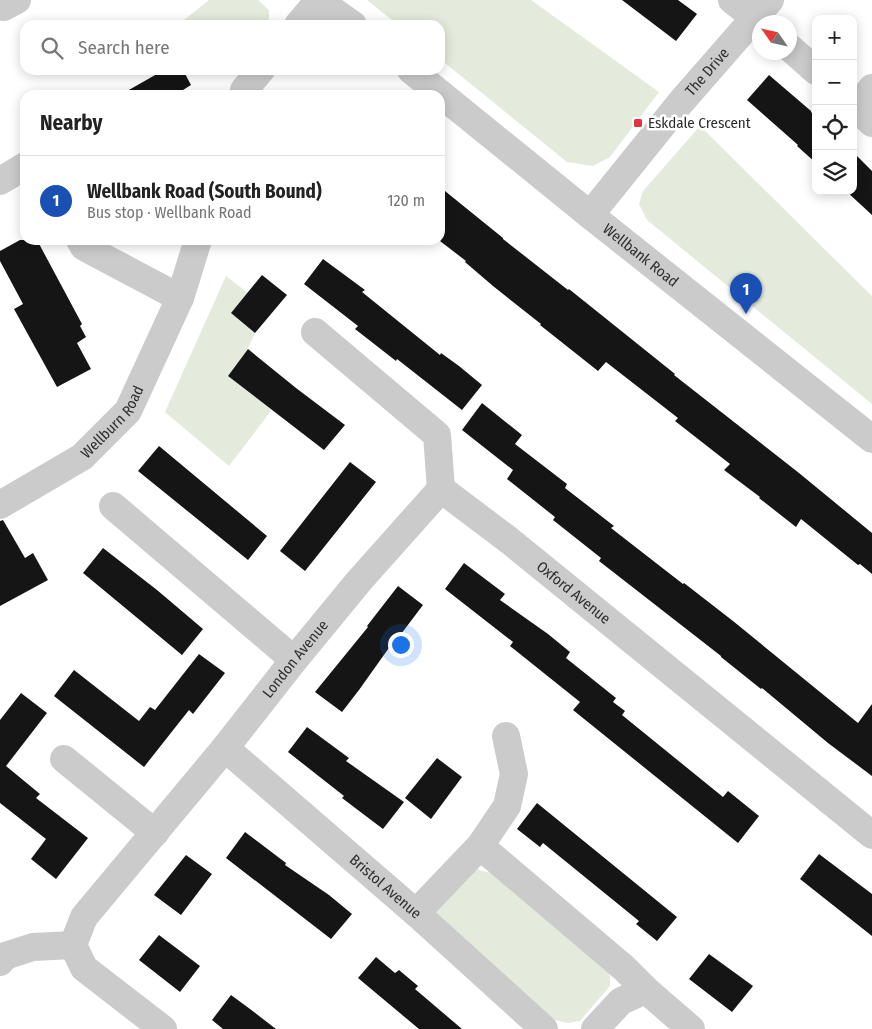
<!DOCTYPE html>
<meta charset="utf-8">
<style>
:root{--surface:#fff;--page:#f6f6f6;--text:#222;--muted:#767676;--line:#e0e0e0;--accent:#2563eb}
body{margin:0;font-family:"Fira Sans Condensed",sans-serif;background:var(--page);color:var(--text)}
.controls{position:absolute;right:15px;top:15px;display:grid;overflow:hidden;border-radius:10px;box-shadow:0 2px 12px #0003}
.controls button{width:45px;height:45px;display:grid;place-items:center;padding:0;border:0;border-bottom:1px solid var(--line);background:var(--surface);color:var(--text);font:25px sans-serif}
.compass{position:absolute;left:752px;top:15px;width:45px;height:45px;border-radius:50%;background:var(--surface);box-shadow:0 2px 12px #0003;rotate:304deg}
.you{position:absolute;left:400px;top:644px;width:18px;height:18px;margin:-12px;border:4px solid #fff;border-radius:50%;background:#1a73e8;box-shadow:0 0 0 8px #1a73e833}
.badge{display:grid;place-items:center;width:32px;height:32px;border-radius:50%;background:var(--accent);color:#fff;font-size:16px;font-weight:700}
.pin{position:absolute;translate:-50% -41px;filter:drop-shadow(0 1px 2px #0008)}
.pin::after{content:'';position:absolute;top:26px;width:18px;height:15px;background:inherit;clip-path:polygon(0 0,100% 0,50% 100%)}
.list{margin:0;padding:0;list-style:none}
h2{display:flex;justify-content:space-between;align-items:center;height:65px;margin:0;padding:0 20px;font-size:21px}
h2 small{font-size:16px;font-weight:400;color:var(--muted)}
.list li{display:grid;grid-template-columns:32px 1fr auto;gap:15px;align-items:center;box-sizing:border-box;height:90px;padding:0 20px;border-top:1px solid var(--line)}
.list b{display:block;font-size:19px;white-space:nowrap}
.list p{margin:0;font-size:16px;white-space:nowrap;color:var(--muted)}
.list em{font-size:16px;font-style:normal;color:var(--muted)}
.icon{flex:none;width:28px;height:28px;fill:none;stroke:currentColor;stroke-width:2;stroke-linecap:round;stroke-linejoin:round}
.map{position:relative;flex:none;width:872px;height:1029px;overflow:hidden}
.search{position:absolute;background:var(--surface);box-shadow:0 2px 12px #0003;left:20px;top:20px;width:425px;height:55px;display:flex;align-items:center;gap:12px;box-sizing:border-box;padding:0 18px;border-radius:15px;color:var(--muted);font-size:19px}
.panel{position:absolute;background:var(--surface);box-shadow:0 2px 12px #0003;left:20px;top:90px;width:425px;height:155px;border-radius:15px}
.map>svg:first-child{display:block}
.green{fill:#e4ebdc}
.building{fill:#151515}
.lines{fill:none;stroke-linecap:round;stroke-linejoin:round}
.minor{stroke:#cbcbcb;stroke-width:28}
.poi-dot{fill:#e2333f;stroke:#fff;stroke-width:2}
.labels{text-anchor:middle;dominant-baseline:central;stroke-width:5;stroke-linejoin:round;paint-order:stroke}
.street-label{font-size:15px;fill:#2e2e2e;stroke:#fff}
.poi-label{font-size:15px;fill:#2e2e2e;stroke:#fff;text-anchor:start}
</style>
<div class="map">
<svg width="872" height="1029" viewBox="0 0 872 1029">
<rect width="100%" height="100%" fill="#fff"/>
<!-- green -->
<path class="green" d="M209,0h49l11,10v8l-5,7h-86z
M367,0h164l128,92 -49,65 -17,9 -26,-4 -127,-103v-34h-42z
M700,126l172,170v108l-225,-184 -8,-16 4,-13z
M226,276l22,17 -17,20 24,20 -8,17 -19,26 40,31 3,4 -42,55 -64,-54z
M477,869l16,5 114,95 3,7v10l-30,35 -12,2 -19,-4 -114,-106 29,-37z"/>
<!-- building -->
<path class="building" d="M622,0h56l19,14 -21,27z
M164,70h19l8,15 -16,10h-55z
M769,75l42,36v1l5,5v46l-19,-17 1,-1 -51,-45z
M853,152l19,19v44l-26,-24h7z
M440,187l63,51v1l65,51 1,-1 106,85 -1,1 125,98 73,60v41l-12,-10 -2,1 -57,-46 -5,8 -37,-29 1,-1 -36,-27 6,-6 -55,-43 3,-3 -72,-56 -8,9 -58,-46 1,-1 -48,-38 -28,-24 1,-1 -26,-20z
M20,240h17l45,84 -2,2 6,11 -9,6 14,26 -34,18 -43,-78 9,-5 -23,-43v-10z
M323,259l42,31 -3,2 78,63 1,-2 18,13 23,19 -20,25 -65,-51 -1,2 -41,-32 3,-3 -54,-42z
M262,275l25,20 -32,38 -24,-20z
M248,349l48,39 49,37 -21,25 -96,-74z
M482,403l40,32 -7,9 52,40 -2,4 49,38 -3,2 72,56 1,-1 49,38 125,102 14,-19v72l-44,-33 -66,-55 -1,1 -40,-32v-1l-122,-95 2,-3 -48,-38 2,-3 -48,-38 6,-9 -51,-40z
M159,446l108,90 -19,24 -110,-89z
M350,462l26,20 -71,89 -25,-20z
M3,520l22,38 8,-5 15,27 -48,26v-85z
M103,548l54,42 46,39 -21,26 -99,-82z
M464,563l41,31 -5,6 48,34 22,18 -4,6 50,40 -3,4 12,9 -3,4 101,82 5,-6 31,25 -21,27 -165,-133 7,-8 -70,-56 3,-4 -68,-53z
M398,586l25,19 -31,41 -1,-1 -32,45 -17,22 -27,-20 53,-65 -1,-1z
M199,654l26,19 -32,41 -4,-4 -45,57 -90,-71 20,-26 65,51 11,-14 5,3z
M21,693l26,20 -41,53 34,28 -4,4 52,40 -32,41 -25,-20 15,-20 -46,-36v-83z
M307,727l42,31 -3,3 58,41 -21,27 -41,-31 2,-2 -56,-44z
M437,758l25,19 -31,42 -26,-21z
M537,803l140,114 -20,24 -21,-17 3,-3 -96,-78 -3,4 -23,-18z
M245,832l41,31 -1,2 44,30 23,19 -21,25 -105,-81z
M819,854l53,40v42l-72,-57z
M186,855l26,19 -31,41 -27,-20z
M159,935l41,31 -20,26 -41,-32z
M709,954l44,32 -21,26 -43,-33z
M376,957l19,16 4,-3 19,16 -3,3 47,40h-43l-61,-51z
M231,995l19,14 26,20h-53l-11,-9z"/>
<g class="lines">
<!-- minor -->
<g class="minor">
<path d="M318,0l35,25"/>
<path d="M732,0l28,22"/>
<path d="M0,2l4,5 13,-7"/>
<path d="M298,25l21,-25"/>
<path d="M790,48l26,23"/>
<path id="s1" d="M411,70l179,145 282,224"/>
<path d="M243,95l1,-5 17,-20"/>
<path d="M853,104l19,19"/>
<path d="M856,107l16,-19"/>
<path d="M0,181l25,-15"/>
<path id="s2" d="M590,215l91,-113 89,-102"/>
<path d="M80,240l4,7 96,51"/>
<path id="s3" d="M315,332l122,103 4,54 69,52 362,294"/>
<path id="s4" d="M0,505l82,-48 46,-46 52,-113 18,-58"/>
<path d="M113,506l181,154"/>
<path id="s5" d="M225,748l191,165 128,116"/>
<path d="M64,759l91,74"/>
<path d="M480,846l144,122 22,22"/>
<path d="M416,913l64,-67 27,-40 7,-32 -8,-38"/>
<path d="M73,945l11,23 79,61"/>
<path id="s6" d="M0,962l5,-6 28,-9 40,-2 11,-28 141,-169 69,-88 65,-79 82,-92"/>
<path d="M595,1029l26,-28 25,-11 45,39"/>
</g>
</g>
<!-- markers -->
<rect class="poi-dot" x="633" y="118" width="10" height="10" rx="2.5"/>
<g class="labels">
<!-- street labels -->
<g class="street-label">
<text stroke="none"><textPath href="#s2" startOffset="185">The Drive</textPath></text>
<text stroke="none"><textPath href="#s1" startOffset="295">Wellbank Road</textPath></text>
<text stroke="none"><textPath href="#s4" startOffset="142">Wellburn Road</textPath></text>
<text stroke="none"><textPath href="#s3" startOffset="382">Oxford Avenue</textPath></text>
<text stroke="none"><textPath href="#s6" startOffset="441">London Avenue</textPath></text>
<text stroke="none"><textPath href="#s5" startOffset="212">Bristol Avenue</textPath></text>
</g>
<!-- poi labels -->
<g class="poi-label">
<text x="648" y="123">Eskdale Crescent</text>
</g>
</g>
</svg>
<div class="controls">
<button>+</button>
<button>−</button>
<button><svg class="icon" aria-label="locate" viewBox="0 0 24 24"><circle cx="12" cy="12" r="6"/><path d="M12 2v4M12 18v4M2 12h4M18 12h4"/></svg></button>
<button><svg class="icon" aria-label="layers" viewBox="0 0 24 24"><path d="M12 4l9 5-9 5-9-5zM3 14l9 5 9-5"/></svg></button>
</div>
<svg class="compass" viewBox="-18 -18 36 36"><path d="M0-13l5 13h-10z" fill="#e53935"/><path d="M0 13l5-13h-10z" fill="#767676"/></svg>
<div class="you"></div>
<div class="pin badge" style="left:746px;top:314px;background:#1a4fb4">1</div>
<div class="search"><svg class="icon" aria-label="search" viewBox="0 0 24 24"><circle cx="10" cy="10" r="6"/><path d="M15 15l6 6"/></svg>Search here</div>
<section class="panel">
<h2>Nearby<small></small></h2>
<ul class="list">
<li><span class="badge" style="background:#1a4fb4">1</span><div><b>Wellbank Road (South Bound)</b><p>Bus stop · Wellbank Road</p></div><em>120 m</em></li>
</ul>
</section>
</div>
